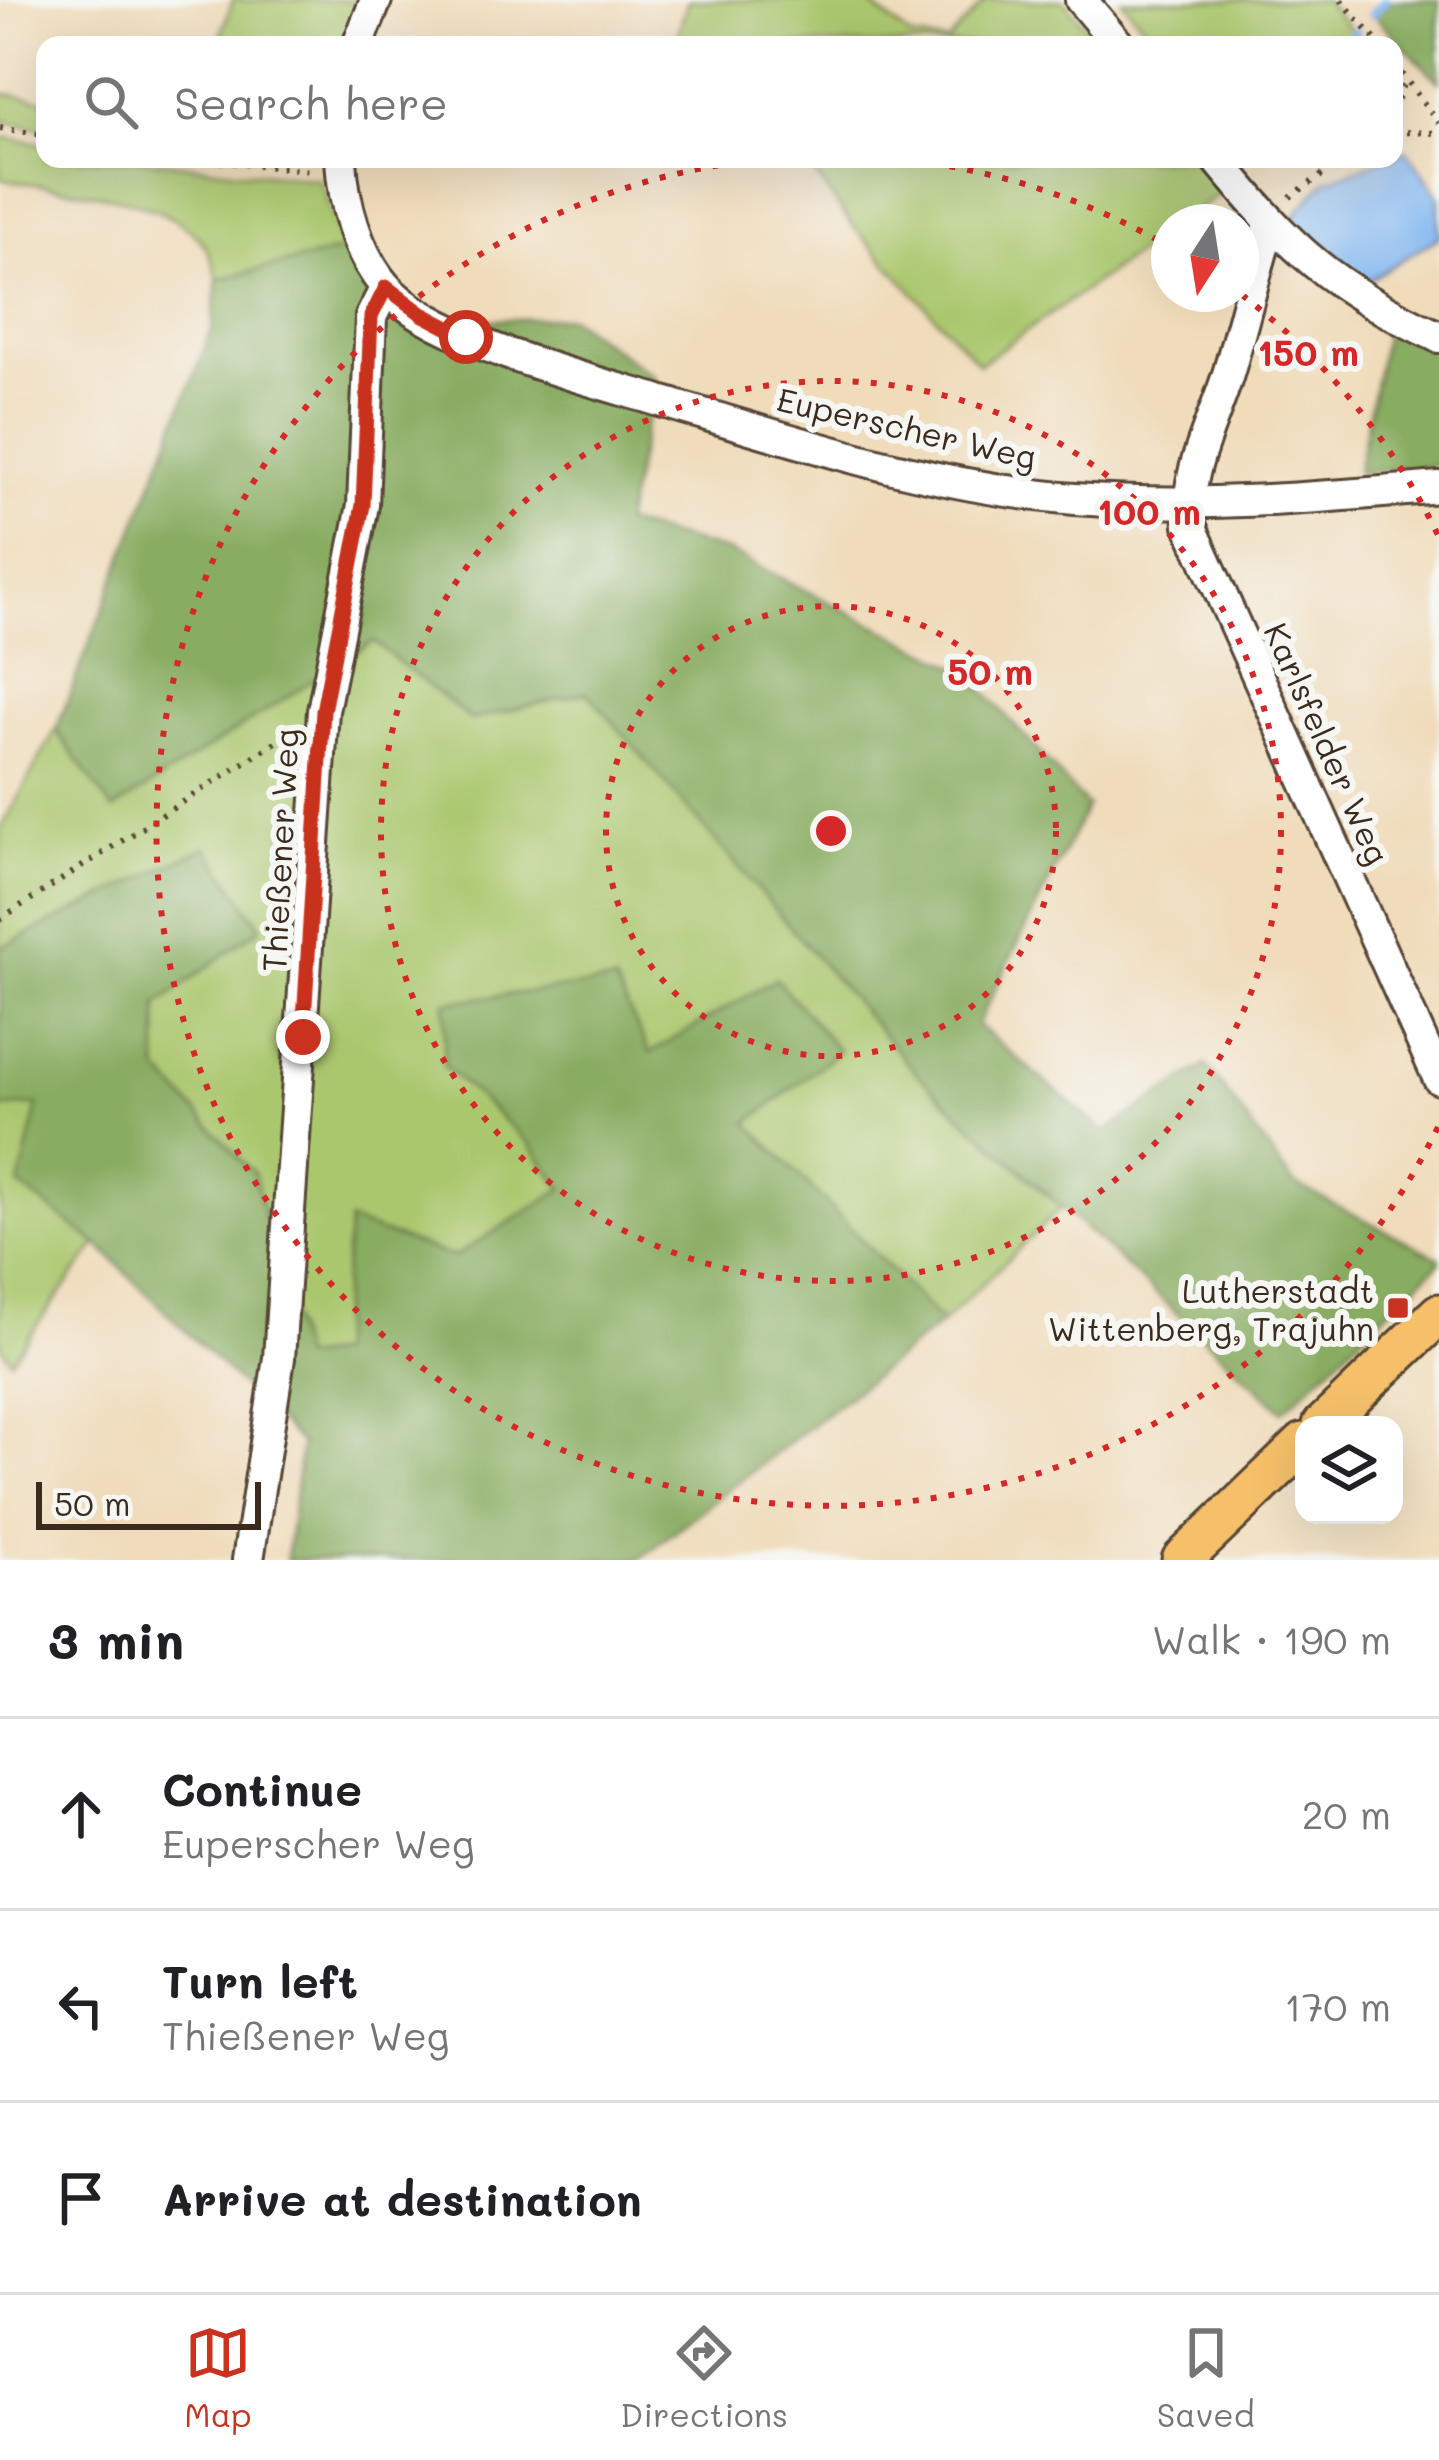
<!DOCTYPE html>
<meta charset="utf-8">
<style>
:root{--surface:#fff;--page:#f6f6f6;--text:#202124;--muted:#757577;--line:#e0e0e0;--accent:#c8321e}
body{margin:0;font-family:Mali,sans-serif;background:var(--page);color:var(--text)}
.controls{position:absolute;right:36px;bottom:36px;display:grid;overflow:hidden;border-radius:24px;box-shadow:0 12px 48px #0002}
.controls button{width:108px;height:108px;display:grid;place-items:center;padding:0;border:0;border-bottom:3px solid var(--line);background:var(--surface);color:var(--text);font:60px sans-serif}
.compass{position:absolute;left:1151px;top:204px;width:108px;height:108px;border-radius:50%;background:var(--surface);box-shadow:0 12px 48px #0002;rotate:192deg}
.scale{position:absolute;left:36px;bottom:30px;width:225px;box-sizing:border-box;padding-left:12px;border:6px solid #3b2a1e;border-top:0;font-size:33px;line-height:42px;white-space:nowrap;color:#3b2a1e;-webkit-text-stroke:9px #f6f6f2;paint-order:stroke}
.stop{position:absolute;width:36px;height:36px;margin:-27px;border:9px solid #c8321e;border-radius:50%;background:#fff}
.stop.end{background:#c8321e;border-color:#fff;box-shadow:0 3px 12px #0008}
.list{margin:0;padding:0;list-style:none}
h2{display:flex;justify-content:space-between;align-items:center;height:156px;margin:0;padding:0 48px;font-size:51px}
h2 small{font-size:39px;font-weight:400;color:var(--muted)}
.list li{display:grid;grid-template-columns:78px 1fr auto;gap:36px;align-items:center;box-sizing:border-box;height:192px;padding:0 48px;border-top:3px solid var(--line)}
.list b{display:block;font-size:45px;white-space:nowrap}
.list p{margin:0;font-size:39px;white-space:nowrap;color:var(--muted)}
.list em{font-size:39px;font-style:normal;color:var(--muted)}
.icon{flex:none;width:66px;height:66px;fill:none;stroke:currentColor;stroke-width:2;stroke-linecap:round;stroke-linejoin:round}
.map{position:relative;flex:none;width:1439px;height:1560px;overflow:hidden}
.search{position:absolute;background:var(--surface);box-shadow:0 12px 48px #0002;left:36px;right:36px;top:36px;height:132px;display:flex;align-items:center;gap:30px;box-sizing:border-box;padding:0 42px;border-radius:24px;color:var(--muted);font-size:45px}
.sheet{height:732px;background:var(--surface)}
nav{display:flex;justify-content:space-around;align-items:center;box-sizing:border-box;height:168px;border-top:3px solid var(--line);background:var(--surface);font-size:33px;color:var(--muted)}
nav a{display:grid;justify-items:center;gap:6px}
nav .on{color:var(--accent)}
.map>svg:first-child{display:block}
.green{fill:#abc76e;stroke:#737846;stroke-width:3}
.forest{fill:#88ac61;stroke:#626b40;stroke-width:3}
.water{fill:#83b7f1;stroke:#5f7088;stroke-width:3}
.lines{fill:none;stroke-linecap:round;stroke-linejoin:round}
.stream{stroke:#83b7f1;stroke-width:9}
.minor-casing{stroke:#564535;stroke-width:36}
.major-casing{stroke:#564535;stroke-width:45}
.path{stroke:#564535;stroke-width:6;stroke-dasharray:3 9;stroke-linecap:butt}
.minor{stroke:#fff;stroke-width:30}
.major{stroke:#f6c06b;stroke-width:39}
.route{stroke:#c8321e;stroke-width:15}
.ring{fill:none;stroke:#d62828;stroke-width:6;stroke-dasharray:6 12}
.poi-dot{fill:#c8321e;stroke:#f6f6f2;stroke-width:4.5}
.labels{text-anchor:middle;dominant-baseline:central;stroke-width:12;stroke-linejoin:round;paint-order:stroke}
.street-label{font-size:33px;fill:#3b2a1e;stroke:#f6f6f2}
.poi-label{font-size:33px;fill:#3b2a1e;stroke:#f6f6f2;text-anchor:end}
.centre{fill:#d62828;stroke:#f6f6f2;stroke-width:6}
.ring-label{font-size:36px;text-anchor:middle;font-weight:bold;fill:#d62828;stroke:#f6f6f2;stroke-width:12;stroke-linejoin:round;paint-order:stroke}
</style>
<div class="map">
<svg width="1439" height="1560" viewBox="0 0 1439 1560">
<rect width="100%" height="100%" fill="#f6f6f2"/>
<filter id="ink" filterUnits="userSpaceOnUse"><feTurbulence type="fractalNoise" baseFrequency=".00833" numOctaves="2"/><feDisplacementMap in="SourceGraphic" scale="24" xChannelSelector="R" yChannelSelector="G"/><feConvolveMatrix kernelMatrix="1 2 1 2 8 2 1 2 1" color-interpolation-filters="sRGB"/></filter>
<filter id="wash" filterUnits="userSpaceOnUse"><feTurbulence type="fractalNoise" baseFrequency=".004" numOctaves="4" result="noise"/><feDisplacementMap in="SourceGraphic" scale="48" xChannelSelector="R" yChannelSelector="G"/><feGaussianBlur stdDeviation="2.7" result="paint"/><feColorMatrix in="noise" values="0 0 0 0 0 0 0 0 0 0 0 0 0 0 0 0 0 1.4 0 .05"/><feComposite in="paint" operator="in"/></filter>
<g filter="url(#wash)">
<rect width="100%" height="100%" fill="#f0dbba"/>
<!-- green -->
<path class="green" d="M233,0h126l-16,45h-131l9,-10z
M688,0h177l47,38 36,4 38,-42h78l37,45h-426z
M1122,0h202l29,32 -13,13h-180z
M0,93l45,7v29l-45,-8z
M0,137l45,7v15h90l185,21 24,70 -126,29c-4,-11 -7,-25 -14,-35 -39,-51 -144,-54 -204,-65z
M804,159h395l26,30 -43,33h-13v9l-190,133 -126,-138z
M374,640l97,79 116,-27 332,384 142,132 -119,115 -195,-201 -97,-69 -204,-51 -2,64 85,77 34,46 -109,68 -118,98 -35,3 -47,-184 -96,-104v-66l103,-77 -55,-80 -206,101v-118l56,-100 57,79z
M39,1104l-19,81 77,59 -86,116 -11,-15v-237z"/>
<!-- forest -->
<path class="forest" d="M1391,0h48v82l-65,-67z
M344,250l20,36 35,30 68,5 102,-4 87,61 -32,145 105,29 237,119 121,135 -110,219 128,107 101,-67 87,118 146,75v5l-156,148 -364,-335 -332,-384 -116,28 -98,-79 -260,169 -57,-80 156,-400 6,-51z
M1386,327l53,20v118l-82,8z
M207,847l54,80 -103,77v66l96,104 47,184 35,-4 13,-133 105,36 109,-68 -34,-46 -85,-77 1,-64 170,-20 35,71 126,-74 63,72 -91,72 194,200 -304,237h-352l15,-116 -204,-200 -78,-59 19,-80 -38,3v-160z"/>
<!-- water -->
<path class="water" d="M1407,150l32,46v41l-73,45 -79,-58 38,-43 59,-22h10v-4z"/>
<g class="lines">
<!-- stream -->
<path class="stream" d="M1372,14l13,-14
M1341,45l15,-13"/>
</g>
</g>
<g filter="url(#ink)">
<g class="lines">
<defs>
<path id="minor" d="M1081,0l38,45
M358,45l18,-45
M341,159c2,43 16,94 44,127 45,54 206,94 275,115 135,40 274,87 415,98 120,9 245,-1 364,-12
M1217,159c74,90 114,129 222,178
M1270,224c-15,48 -27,98 -41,147 -15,51 -45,101 -39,154l249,554
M248,1560l31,-202 44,-647 40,-206 8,-188 15,-30"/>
<path id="major" d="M1323,1425l116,-111
M1182,1560l122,-117"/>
</defs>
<!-- minor casing -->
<use href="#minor" class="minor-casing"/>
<!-- major casing -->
<use href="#major" class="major-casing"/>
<!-- path -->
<path class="path" d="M1341,0l39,45
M1394,64l45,59
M1394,111l11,-33
M0,128l45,7
M1394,132l45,1
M197,159l115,12
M1290,197l56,-38
M0,919l295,-189"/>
<!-- minor -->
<use href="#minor" class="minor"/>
<!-- major -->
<use href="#major" class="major"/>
</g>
</g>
<g class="lines" filter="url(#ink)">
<!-- route -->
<path class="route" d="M303,1037l20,-326 40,-206 8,-188 15,-30 36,27 44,23"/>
</g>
<!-- distance rings -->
<g class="ring">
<circle cx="831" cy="831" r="225"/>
<circle cx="831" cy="831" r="450"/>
<path d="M1438 1127A675 675 0 1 1 766 159M896 159A675 675 0 0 1 1168 246M1242 295A675 675 0 0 1 1438 535"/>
</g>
<!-- markers -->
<rect class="poi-dot" x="1386" y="1296" width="24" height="24" rx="6"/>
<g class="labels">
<!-- street labels -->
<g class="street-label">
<text transform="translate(907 427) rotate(13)">Euperscher Weg</text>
<text transform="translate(1328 743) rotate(66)">Karlsfelder Weg</text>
<text transform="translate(279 850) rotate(-87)">Thießener Weg</text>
</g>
<!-- poi labels -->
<g class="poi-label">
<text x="1374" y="1289">Lutherstadt<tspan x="1374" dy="38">Wittenberg, Trajuhn</tspan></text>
</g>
</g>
<circle cx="831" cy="831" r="18" class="centre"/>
<g class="ring-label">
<text x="1308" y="366">150 m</text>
<text x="1149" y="525">100 m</text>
<text x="990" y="685">50 m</text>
</g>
</svg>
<div class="controls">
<button><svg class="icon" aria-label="layers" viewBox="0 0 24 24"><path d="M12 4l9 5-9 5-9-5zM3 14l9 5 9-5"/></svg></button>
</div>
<svg class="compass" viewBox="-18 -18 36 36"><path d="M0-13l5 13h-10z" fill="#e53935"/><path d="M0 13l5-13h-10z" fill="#757577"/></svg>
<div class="scale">50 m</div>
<div class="stop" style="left:466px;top:337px"></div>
<div class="stop end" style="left:303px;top:1037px"></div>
<div class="search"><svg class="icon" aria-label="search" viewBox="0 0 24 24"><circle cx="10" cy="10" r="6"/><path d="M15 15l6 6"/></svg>Search here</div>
</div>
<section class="sheet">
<h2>3 min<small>Walk · 190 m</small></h2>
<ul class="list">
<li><svg class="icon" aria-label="ahead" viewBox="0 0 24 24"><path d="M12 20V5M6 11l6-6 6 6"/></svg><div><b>Continue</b><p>Euperscher Weg</p></div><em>20 m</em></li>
<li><svg class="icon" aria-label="left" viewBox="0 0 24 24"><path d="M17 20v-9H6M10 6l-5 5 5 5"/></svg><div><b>Turn left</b><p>Thießener Weg</p></div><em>170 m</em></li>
<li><svg class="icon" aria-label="arrive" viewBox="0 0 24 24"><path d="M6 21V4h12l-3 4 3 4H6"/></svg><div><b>Arrive at destination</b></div></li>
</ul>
</section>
<nav>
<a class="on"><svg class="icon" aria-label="map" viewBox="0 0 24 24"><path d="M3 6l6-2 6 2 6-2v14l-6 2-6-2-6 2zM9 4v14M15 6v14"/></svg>Map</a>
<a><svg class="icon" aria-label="directions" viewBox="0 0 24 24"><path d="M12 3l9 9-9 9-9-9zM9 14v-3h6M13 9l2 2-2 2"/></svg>Directions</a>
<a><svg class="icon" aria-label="saved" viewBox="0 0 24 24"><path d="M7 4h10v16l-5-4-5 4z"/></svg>Saved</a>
</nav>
